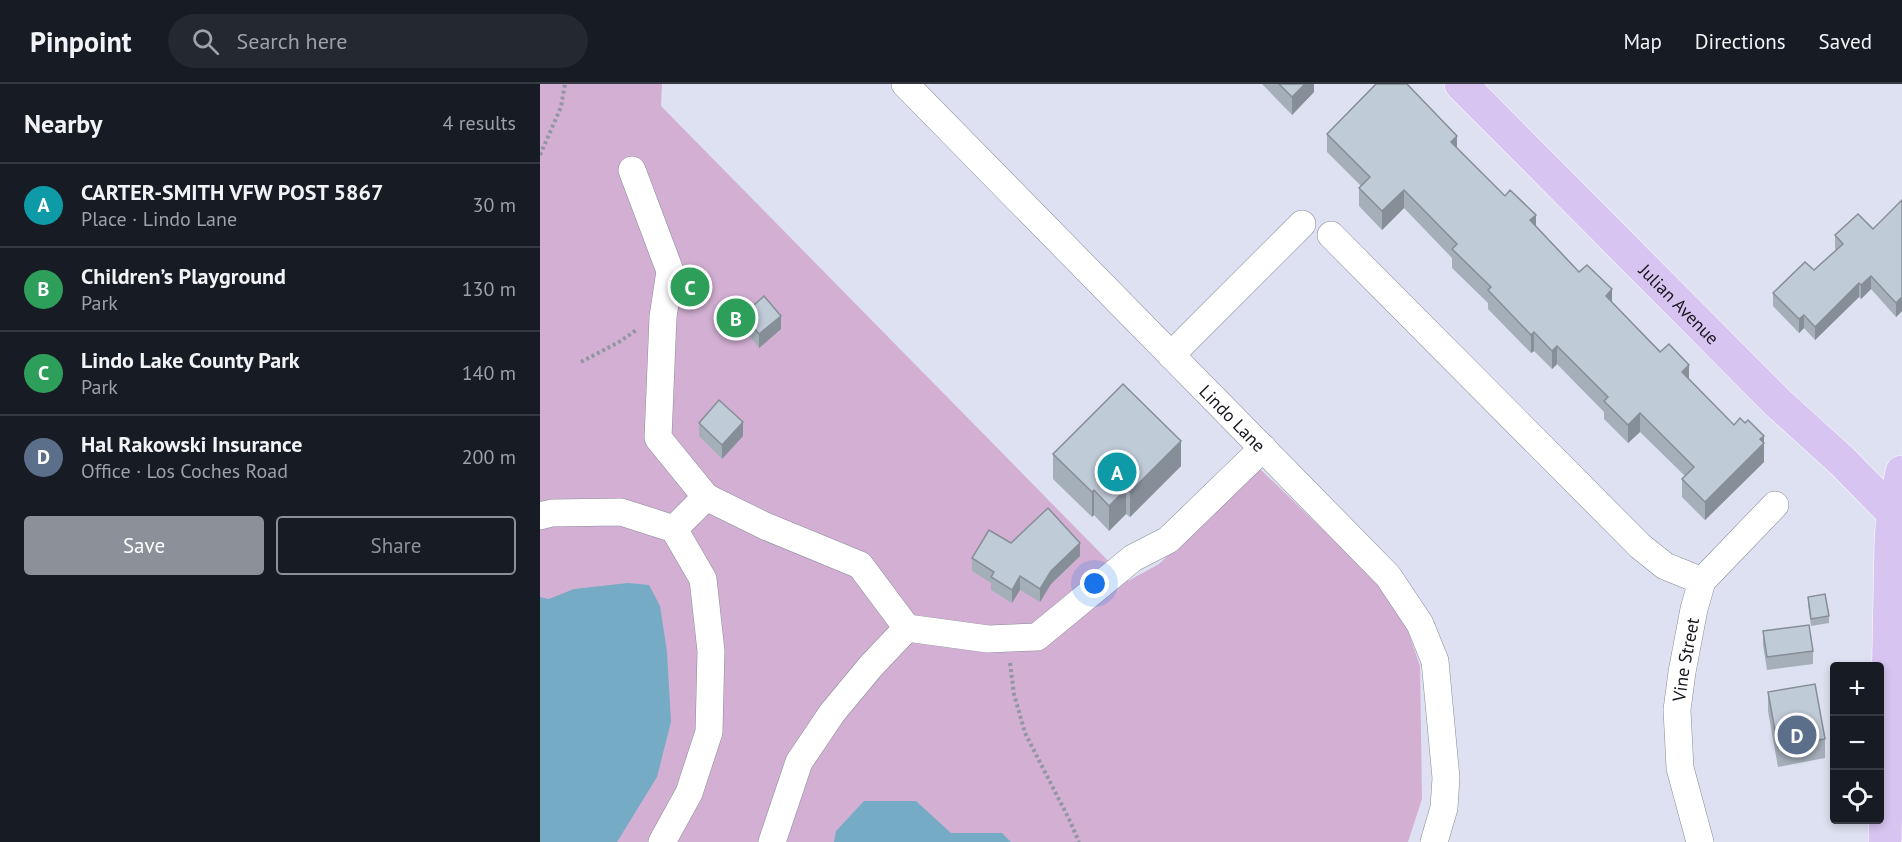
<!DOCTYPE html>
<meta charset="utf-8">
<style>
:root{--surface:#171b24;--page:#242831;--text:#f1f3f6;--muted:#9ea1a6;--line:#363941;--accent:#8c9099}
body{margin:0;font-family:"PT Sans",sans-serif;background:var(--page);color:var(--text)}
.controls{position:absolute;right:18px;bottom:18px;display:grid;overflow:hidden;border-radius:6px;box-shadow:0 3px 9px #0003}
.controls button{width:54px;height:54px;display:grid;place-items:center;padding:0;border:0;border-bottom:2px solid var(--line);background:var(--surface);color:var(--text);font:30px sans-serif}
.you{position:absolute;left:555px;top:500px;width:21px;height:21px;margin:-15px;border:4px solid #fff;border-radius:50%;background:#1a73e8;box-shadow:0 0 0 9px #1a73e833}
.badge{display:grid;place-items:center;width:39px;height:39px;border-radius:50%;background:var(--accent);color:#fff;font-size:20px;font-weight:700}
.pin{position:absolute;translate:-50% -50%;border:3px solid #fff;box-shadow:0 2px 6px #0006}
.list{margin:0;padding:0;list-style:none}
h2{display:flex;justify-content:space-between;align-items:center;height:78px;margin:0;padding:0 24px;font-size:26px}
h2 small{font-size:20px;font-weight:400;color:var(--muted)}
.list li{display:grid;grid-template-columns:39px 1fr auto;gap:18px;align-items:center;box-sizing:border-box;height:84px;padding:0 24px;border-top:2px solid var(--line)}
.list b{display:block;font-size:22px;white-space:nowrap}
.list p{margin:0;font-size:20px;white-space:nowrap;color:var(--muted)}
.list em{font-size:20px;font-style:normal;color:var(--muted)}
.actions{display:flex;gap:12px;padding:18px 24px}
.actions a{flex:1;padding:14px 0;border:2px solid var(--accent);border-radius:6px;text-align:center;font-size:21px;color:var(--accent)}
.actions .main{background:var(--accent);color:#fff}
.icon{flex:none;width:33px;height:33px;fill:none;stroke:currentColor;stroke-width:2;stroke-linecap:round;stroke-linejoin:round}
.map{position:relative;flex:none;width:1362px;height:758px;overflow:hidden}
header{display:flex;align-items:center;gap:36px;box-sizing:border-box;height:84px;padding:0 30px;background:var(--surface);border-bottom:2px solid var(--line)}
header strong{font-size:28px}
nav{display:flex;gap:33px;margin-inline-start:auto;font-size:21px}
.search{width:420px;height:54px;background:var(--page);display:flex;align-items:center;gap:15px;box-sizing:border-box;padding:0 21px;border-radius:33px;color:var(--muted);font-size:22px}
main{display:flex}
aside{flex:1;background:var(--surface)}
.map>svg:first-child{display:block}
.green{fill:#d3b0d3}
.water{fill:#75abc4}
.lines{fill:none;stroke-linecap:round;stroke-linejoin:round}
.minor-casing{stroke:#888a99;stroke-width:28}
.major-casing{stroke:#fff;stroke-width:34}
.path{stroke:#9396a2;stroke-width:4;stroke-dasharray:3 3;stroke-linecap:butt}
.minor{stroke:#fff;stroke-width:27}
.major{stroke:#d7c4f1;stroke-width:33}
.wall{fill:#a5afba}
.shaded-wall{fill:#868e97}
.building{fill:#c0cbd8;stroke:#868e97;stroke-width:1.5}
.labels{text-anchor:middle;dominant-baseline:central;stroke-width:4.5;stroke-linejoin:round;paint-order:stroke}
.street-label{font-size:18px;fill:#17181e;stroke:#fff}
</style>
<header>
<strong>Pinpoint</strong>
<div class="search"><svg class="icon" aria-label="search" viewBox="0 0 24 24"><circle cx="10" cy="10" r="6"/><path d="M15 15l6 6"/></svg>Search here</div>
<nav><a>Map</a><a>Directions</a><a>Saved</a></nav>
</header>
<main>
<aside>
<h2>Nearby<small>4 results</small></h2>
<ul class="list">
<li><span class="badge" style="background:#0f9aa8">A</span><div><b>CARTER-SMITH VFW POST 5867</b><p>Place · Lindo Lane</p></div><em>30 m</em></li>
<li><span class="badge" style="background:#2e9e5b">B</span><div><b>Children’s Playground</b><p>Park</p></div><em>130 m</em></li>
<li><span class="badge" style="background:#2e9e5b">C</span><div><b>Lindo Lake County Park</b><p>Park</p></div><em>140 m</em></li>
<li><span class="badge" style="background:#5c6f8a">D</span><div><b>Hal Rakowski Insurance</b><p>Office · Los Coches Road</p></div><em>200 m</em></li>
</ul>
<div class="actions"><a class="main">Save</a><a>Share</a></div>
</aside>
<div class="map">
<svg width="1362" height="758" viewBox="0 0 1362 758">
<rect width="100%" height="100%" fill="#dee1f1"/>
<!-- green -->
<path class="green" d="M0,0h122l-1,22 467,475 31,-17 100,-96 113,109 32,42 16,47 2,133 -14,43h-868z"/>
<!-- water -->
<path class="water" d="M88,499l21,2 11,21 7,46 4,70 -14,55 -40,65h-77v-245l9,2 25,-10z
M324,717h52l35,32h51l9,9h-177l2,-11z"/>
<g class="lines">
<defs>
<g id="minor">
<path id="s1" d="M365,0l483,492 32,48 15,37 11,117 -2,30 -10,34"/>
<path d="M92,86l38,101 -7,46 -5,121 48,59"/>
<path d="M791,151l309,311 25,20 37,15"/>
<path d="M631,271l131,-131"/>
<path d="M0,432l12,-3 69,-1 53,17 32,-32 59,29 95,39 47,63 81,11 49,-2 96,-79 35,-18 95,-92"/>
<path d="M122,758l27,-49 20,-61 2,-81 -8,-72 -29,-50"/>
<path d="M232,758l27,-80 33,-49 39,-47 36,-38"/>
<path id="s2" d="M1160,758l-20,-74 -3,-58 5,-38 12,-63 8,-28 73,-76"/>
</g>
<g id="major">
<path id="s3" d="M921,0l317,319 64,58 51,52"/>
<path d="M1345,758l6,-301 2,-28 9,-41"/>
</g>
</defs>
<!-- minor casing -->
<use href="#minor" class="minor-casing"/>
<!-- major casing -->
<use href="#major" class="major-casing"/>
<!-- path -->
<path class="path" d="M0,71l21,-48 4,-23
M41,278l38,-20 19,-13
M470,579l4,31 11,39 44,86 10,23"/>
<!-- minor -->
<use href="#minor" class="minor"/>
<!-- major -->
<use href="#major" class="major"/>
</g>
<!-- wall -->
<path class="wall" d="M722,0h52v8l-22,23z
M787,50l130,14 79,78 43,46 33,30 122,123 11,-2 19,13v26l-59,58 -23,-23v-18l3,-3 -45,-44 -12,11 -24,-24v-7l-47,-48 -5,5 -18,-18 -3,2 -43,-44v-6l-36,-35v-10l-48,-50 -22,22 -23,-24v-18l2,-2 -34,-34z
M1362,116v111l-6,6 -25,-28 -10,10 -2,-2 -44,43 -11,-12 -5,5 -26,-27v-13l41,-23 22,-20 -1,-1v-14l38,-6z
M203,231l38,14 -22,19 -16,-20z
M159,339l44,13 -21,23 -23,-23z
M513,370l128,12 -51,51 -4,-3 -17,17 -15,-16 -2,2 -39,-38z
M471,459l69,13 -29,28 -11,18 -20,-12 -8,13 -21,-13v-7l-19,-12v-13z
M1268,513l21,19v7l-18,3 -3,-22z
M1223,547l50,20v13l-46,6 -4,-25z
M1228,608l57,47v19l-47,9 -10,-56z"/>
<!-- shaded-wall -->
<path class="shaded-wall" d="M765,0h9v8l-22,23v-18z
M917,52v18l-6,-12z
M864,106v18l-22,22v-19z
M996,131v18l-6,-13z
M1331,192v13l-10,10v-14z
M1319,199v14l-44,43v-13z
M1072,205v19l-6,-12z
M1362,213v14l-6,6v-14z
M1264,231v13l-5,5v-14z
M241,232v13l-22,19v-14z
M994,248v19l-3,2v-18z
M1017,262v18l-5,5v-18z
M1149,281v19l-7,-12z
M1100,329v19l-12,11v-18z
M203,338v14l-21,23v-14z
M1224,352v26l-59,58v-18z
M641,357v25l-51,51v-25z
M586,405v25l-17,17v-25z
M554,406v25l-2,2v-25z
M540,459v13l-29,28 -11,18v-13l11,-18z
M480,492v14l-8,13v-13z"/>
<!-- building -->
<path class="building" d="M739,0h26l-13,13z
M836,0h31l50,52 -6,6 54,54 5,-6 26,25 -6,5 49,52 8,-7 25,24 -6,7 54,56 9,-8 20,21 -7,7 52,53 6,-7 5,5 3,-3 16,16 -4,3 4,4 -59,59 -23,-23 12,-12 -54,-54 -12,12 -24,-24 4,-4 -51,-51 -5,5 -18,-19 -3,3 -43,-45 3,-3 -39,-38 5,-5 -53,-54 -22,21 -23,-23 11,-11 -43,-43z
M1362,116v97l-6,6 -25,-27 -10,9 -2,-2 -44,44 -11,-12 -5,4 -26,-26 32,-31 9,8 29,-26 -8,-9 23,-21 15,15z
M224,212l17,20 -22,18 -16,-19z
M583,300l58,57 -51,51 -4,-3 -17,17 -15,-16 -2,2 -39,-38z
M179,316l24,22 -21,23 -23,-22z
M508,424l32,35 -29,28 -11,18 -20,-13 -8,14 -21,-13 3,-5 -22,-14 17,-28 22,13z
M1285,510l4,22 -18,3 -3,-22z
M1269,541l4,26 -46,6 -4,-26z
M1275,600l10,55 -47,8 -10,-55z"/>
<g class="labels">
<!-- street labels -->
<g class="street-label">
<text stroke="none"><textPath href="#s3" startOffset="310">Julian Avenue</textPath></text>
<text stroke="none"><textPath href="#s1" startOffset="468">Lindo Lane</textPath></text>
<text stroke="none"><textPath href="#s2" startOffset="186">Vine Street</textPath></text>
</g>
</g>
</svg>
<div class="controls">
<button>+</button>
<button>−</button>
<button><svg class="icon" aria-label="locate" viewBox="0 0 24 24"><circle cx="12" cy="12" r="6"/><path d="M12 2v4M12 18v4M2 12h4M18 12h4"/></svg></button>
</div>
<div class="you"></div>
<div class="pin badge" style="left:577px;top:388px;background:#0f9aa8">A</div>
<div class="pin badge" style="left:196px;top:234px;background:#2e9e5b">B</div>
<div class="pin badge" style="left:150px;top:203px;background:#2e9e5b">C</div>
<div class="pin badge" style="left:1257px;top:651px;background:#5c6f8a">D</div>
</div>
</main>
